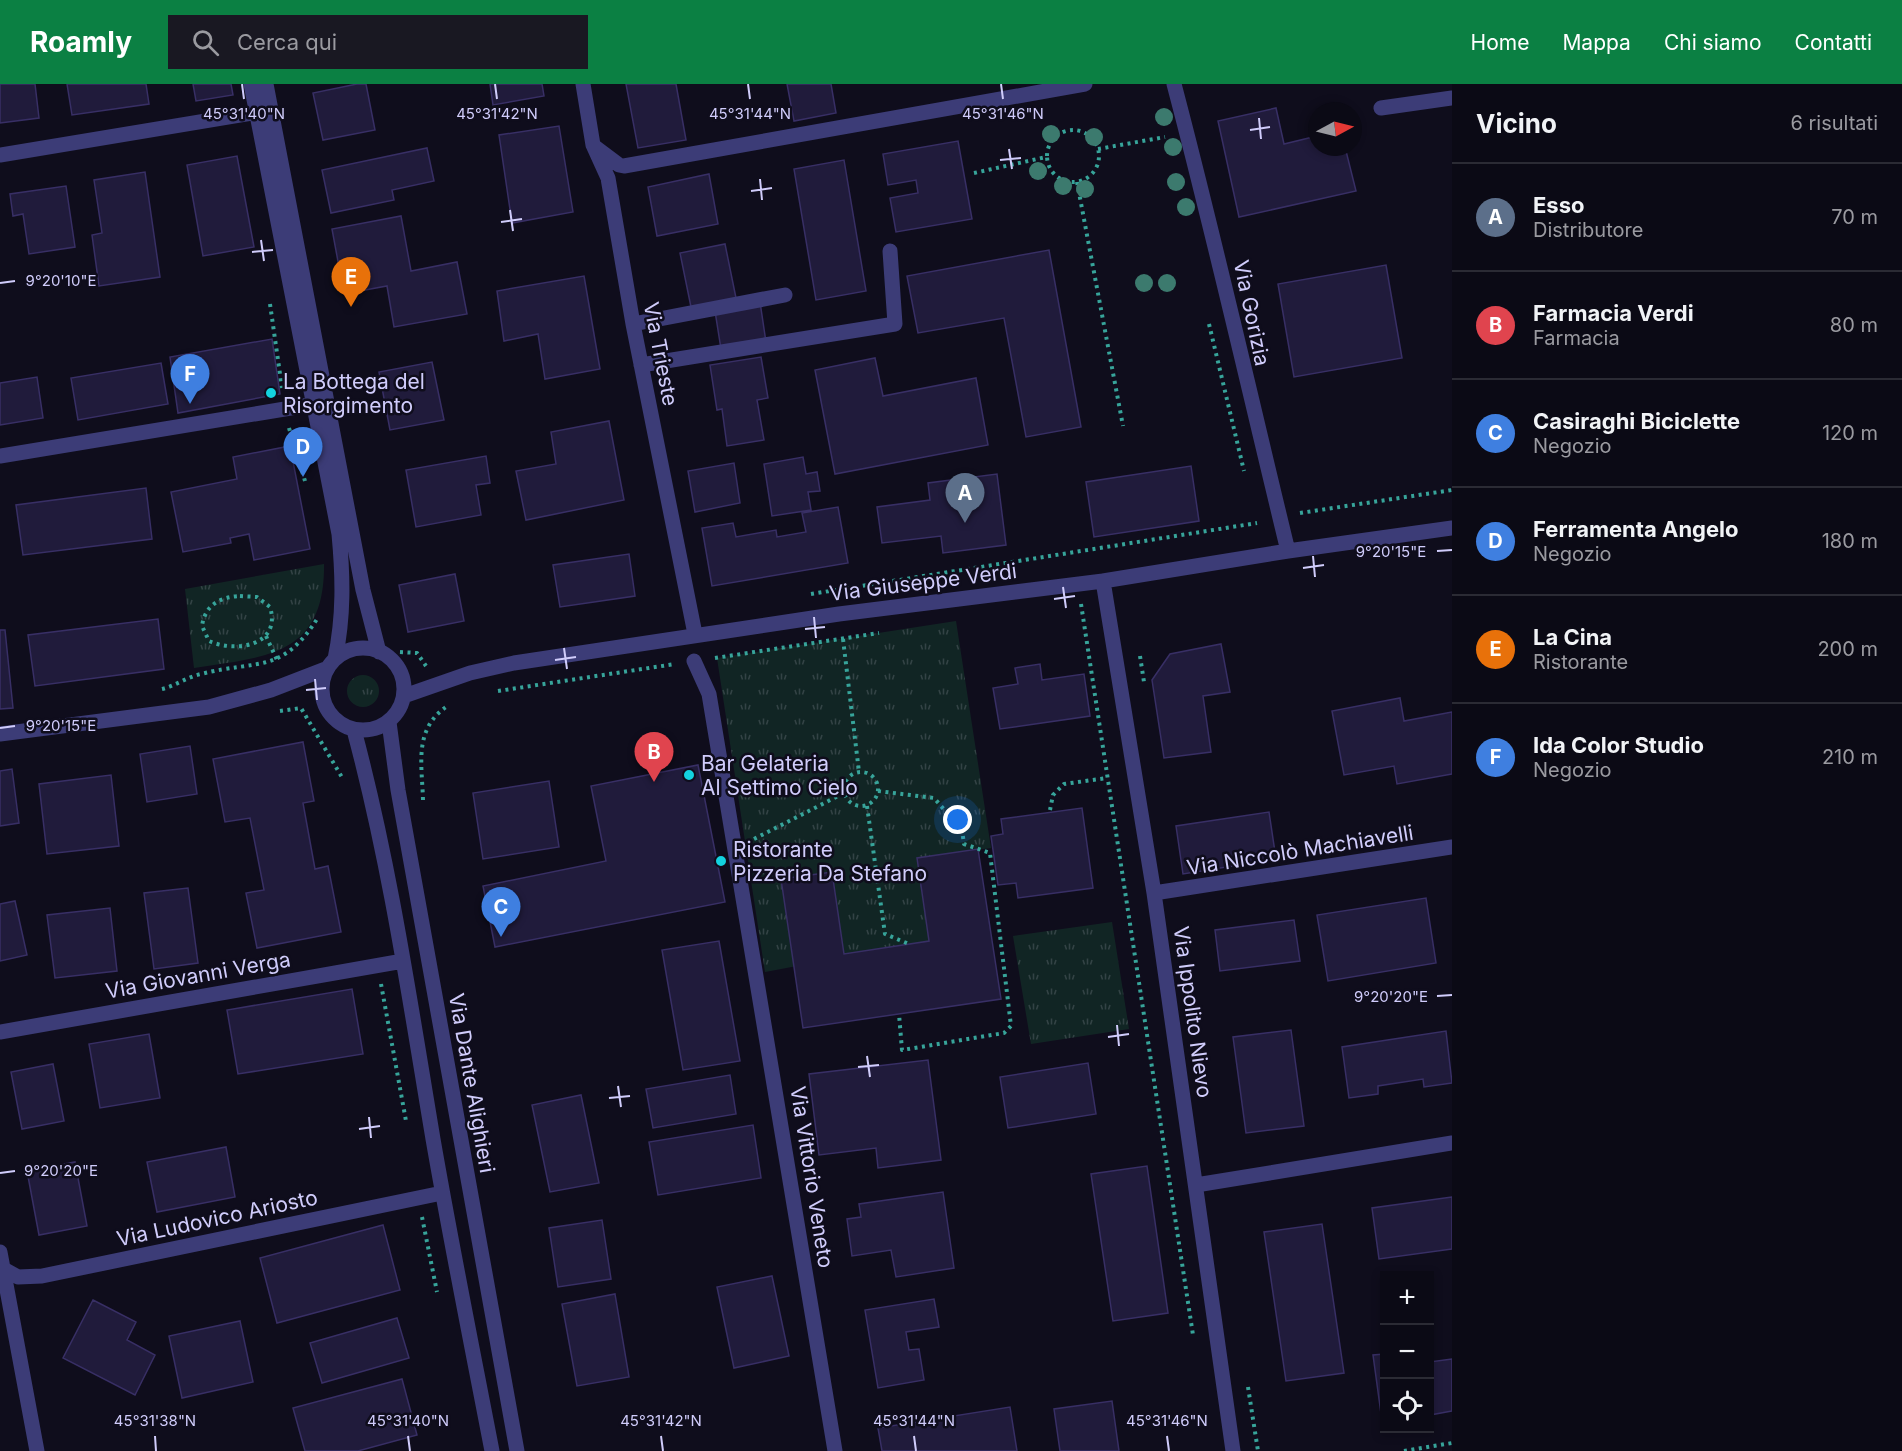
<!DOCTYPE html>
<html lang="it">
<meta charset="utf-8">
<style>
:root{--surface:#0b0a15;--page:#191822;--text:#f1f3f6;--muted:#9a9aa0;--line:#2b2b34;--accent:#0b8043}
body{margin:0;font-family:Inter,sans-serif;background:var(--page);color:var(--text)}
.controls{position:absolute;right:18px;bottom:18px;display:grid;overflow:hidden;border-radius:0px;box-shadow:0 3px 9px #0003}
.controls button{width:54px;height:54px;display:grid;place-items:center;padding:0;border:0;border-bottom:2px solid var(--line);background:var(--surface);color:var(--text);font:30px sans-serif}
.compass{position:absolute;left:1308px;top:18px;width:54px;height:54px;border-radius:50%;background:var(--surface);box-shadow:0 3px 9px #0003;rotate:83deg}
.you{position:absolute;left:958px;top:736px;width:21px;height:21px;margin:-15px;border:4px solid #fff;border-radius:50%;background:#1a73e8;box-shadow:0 0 0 9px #1a73e833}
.badge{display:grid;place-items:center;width:39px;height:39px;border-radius:50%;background:var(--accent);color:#fff;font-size:20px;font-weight:700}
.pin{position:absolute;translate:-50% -50px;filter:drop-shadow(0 2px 3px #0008)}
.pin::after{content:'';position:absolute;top:32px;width:21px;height:18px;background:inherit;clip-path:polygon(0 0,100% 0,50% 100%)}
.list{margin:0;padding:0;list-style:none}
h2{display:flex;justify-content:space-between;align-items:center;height:78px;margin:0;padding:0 24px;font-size:26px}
h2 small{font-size:20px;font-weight:400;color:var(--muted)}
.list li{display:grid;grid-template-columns:39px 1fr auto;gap:18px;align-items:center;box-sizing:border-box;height:108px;padding:0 24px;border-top:2px solid var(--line)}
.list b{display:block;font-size:22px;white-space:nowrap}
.list p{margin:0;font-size:20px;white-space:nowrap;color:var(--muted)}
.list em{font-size:20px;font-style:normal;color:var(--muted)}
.icon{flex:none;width:33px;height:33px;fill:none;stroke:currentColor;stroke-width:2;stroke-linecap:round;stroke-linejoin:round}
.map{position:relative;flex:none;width:1452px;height:1367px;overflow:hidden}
header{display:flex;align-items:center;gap:36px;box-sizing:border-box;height:84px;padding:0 30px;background:var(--accent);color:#fff}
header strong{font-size:28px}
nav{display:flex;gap:33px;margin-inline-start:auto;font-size:21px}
.search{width:420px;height:54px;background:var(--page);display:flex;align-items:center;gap:15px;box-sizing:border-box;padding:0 21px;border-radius:0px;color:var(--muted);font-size:22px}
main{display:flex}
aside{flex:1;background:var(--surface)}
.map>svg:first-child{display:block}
.grass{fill:url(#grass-tufts)}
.building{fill:#201b3b;stroke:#382f65;stroke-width:1.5}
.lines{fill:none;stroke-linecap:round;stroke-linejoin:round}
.path{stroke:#37a49a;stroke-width:4;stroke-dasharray:3 4.5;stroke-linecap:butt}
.minor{stroke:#3c3c77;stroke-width:15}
.tree{fill:#3c7a6e}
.ticks{fill:none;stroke:#d0ccfb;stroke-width:2}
.poi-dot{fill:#13d2df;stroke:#0f0d1c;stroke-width:2}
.labels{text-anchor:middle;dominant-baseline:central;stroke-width:5;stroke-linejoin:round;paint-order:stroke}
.street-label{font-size:21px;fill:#d0ccfb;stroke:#0f0d1c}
.poi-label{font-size:21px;fill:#d0ccfb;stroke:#0f0d1c;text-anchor:start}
.ticks-label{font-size:15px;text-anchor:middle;fill:#d0ccfb;stroke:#0f0d1c;stroke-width:5;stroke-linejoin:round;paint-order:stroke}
</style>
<header>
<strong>Roamly</strong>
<div class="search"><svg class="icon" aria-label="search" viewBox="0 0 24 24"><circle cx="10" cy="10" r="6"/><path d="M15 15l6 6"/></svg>Cerca qui</div>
<nav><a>Home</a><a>Mappa</a><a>Chi siamo</a><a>Contatti</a></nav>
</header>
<main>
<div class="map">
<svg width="1452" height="1367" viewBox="0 0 1452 1367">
<defs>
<pattern id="grass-tufts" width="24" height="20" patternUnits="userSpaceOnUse" patternTransform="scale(1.5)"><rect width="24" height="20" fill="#112524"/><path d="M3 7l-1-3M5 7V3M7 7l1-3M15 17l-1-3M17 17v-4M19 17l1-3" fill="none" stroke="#334345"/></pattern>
</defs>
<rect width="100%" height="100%" fill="#0f0d1c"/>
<!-- grass -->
<path class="grass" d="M324,480c1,92 -58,93 -130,104l-9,-79z
M956,537l35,227 -74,10 12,83 -164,31 -48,-314z
M347 607a16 16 0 1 1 32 0a16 16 0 1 1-32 0Z
M1112,838l17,107 -98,15 -18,-108z"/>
<!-- building -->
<path class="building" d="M0,0h35l4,34 -39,5z
M67,0h79l3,20 -77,11z
M193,0h38l2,11 -37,6z
M357,0h9l9,46 -52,10 -10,-47z
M490,0h52l2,12 -51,9z
M626,0h50l10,56 -48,8z
M787,0h44l5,29 -42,8z
M1276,24l8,36 33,-8v11h28l11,44 -117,26 -21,-96z
M559,42l14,86 -61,11 -13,-88z
M958,57l14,78 -76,13 -6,-34 28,-5 -2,-13 -28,5 -5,-31z
M427,64l7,33 -42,9 2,10 -63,13 -9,-43z
M237,72l17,91 -51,9 -16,-91z
M844,76l22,131 -50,9 -22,-131z
M145,88l15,105 -61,9 -7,-51 10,-2 -8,-53z
M709,90l9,50 -61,12 -9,-49z
M66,102l9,61 -46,7 -6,-40 -10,2 -3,-22z
M401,132l10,55 46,-9 10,52 -73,13 -7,-41 -43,8 -12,-65z
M725,160l11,54 -45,9 -11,-54z
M1049,166l32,177 -55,10 -22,-119 -86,15 -11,-57z
M1386,181l16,93 -108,19 -16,-93z
M584,192l16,93 -55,10 -7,-45 -34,7 -7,-50z
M760,218l6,40 -45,7 -6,-38z
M272,255l8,55 -102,19 -8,-56z
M761,273l7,41 -11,2 7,40 -37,6 -5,-37 -5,1 -7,-45z
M875,274l8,38 93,-18 12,67 -153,29 -20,-104z
M432,278l12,58 -54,10 -11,-58z
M161,279l7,41 -90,16 -7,-42z
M37,293l6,41 -43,7v-42z
M609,337l15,79 -98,20 -10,-49 40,-7 -5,-32z
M290,362l20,103 -56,11 -5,-26 -19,4 1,5 -48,9 -12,-60 66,-13 -4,-22z
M486,372l4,27 -14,2 5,30 -65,12 -10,-57z
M803,373l3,17 11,-2 3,19 -12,1 3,18 -39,6 -8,-52z
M734,379l6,40 -45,9 -7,-41z
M1191,382l8,55 -105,16 -8,-55z
M997,390l9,71 -63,8 -2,-17 -59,7 -5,-36 53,-7 -2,-17z
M146,404l6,51 -129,16 -7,-50z
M838,423l10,56 -136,23 -10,-58 31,-5 3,14 40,-7 1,7 29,-5 -4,-19z
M629,470l6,42 -75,11 -7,-42z
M455,490l9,47 -56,11 -9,-47z
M158,535l6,50 -129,17 -7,-51z
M0,546h5l8,78 -13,1z
M1221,560l9,48 -27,4 8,56 -47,6 -12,-78 18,-26z
M1040,580l2,16 42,-6 6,42 -90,13 -7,-41 25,-4 -3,-16z
M1400,614l4,23 48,-9v62l-55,10 -3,-18 -50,9 -12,-64z
M303,658l11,59 -11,2 12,66 13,-3 13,66 -84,16 -11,-55 18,-3 -14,-72 -25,4 -12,-63z
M190,662l7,48 -50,8 -7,-48z
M698,681l27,137 -230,45 -12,-61 123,-25 -15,-75z
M12,685l7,54 -19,3v-55z
M111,691l8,71 -72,8 -8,-70z
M549,697l10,66 -76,12 -10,-66z
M1082,724l11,80 -75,10 -2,-15 -18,2 -7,-49 12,-2 -2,-15z
M1269,728l7,47 -93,15 -7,-48z
M978,765l23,150 -198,29 -22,-149 51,-7 12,82 85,-13 -12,-83z
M188,804l10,75 -44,6 -10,-76z
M1426,814l10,65 -108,18 -11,-66z
M15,817l12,54 -27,6v-57z
M110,824l7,63 -62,7 -8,-63z
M1294,836l6,41 -80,10 -5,-41z
M719,857l21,120 -57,9 -21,-120z
M352,905l11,65 -125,20 -11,-64z
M1291,946l13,96 -58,7 -13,-96z
M1446,947l6,52 -28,4 -1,-8 -45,7v8l-29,4 -7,-51z
M149,950l11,64 -60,10 -11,-64z
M928,976l13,100 -63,8 -2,-20 -57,7 -10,-81z
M1088,979l8,51 -88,14 -8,-51z
M53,980l11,57 -42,8 -11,-57z
M730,991l6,39 -83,14 -7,-39z
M581,1011l18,88 -49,9 -18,-87z
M753,1041l8,53 -103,17 -9,-53z
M226,1063l9,50 -78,15 -10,-50z
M75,1078l12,64 -48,9 -12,-64z
M1147,1082l21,147 -55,8 -22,-147z
M943,1108l11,76 -58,9 -5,-27 -39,6 -5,-37 14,-2 -2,-13z
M1452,1113v52l-73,10 -7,-51z
M602,1136l9,59 -53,8 -9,-59z
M1322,1140l22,149 -58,8 -22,-149z
M383,1141l17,65 -123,33 -17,-65z
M772,1192l17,80 -55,12 -17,-81z
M615,1210l14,83 -52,9 -15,-82z
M934,1215l5,28 -33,5 3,18 10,-1 5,31 -46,8 -13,-78z
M93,1216l43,22 -9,18 28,15 -20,40 -72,-37z
M397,1234l12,40 -87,25 -12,-40z
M240,1237l13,61 -71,16 -13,-62z
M1384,1270v67h-2l-9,-66z
M1430,1274v4l22,-3v52l-22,4z
M402,1295l15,56 -59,16h-53l-12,-43z
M1112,1317l7,50h-59l-6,-42z
M1010,1323l7,44h-135l-4,-23z"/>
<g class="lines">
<!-- path -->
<path class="path" d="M1047 72a26 26 0 1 1 52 0a26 26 0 1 1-52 0Z
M1098,65l67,-12
M974,89l72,-16
M1077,98l46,244
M270,220l12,84
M1209,240l35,147
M289,344l16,53
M1300,429l152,-23
M811,510l446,-71
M240,512l17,1 13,10c12,39 -35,46 -61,34l-7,-15c3,-21 18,-29 38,-30z
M1081,520l112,731
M266,552l11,24
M843,555l16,133
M400,568l17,1 9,13
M1140,572l4,26
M715,574l164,-25
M162,605c13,-3 25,-12 39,-15 59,-15 81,1 118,-58
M498,607l177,-27
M280,627l21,-3 42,71
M844 705a17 17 0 1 1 34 0a17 17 0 1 1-34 0Z
M878,707l56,7 28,32 2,14 26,9 21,173 -7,7 -102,17 -3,-36
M423,716c-1,-37 -10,-72 26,-95
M867,722l18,128 24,10
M1050,726l3,-15 11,-11 43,-6
M754,755l90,-46
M381,900l25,137
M422,1133l15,75
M1248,1303l10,64
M1404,1367l48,-8"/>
<!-- minor -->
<path class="minor" d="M251,0l88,450c4,43 5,82 -4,125
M266,0l97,506 16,62
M583,0l10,61 15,33 25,146 62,310
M1174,0c41,155 76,311 114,467
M1381,24l71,-10
M595,63l24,18 5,1 461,-82
M0,71l265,-44
M633,240l152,-29
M641,281l254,-41 -5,-73
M0,372l321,-53
M1103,497l51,312 79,558
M322 605a41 41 0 1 1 82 0a41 41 0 1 1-82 0Z
M694,577l15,33 126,757
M404,612l66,-23 44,-10 325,-49 264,-33 185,-30 164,-23
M389,638l9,68 119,661
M354,646c36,134 56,272 79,409 18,104 39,208 59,312
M0,650l209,-27 62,-17 57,-22
M1154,809l298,-46
M0,948l403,-71
M1196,1101l256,-42
M0,1168l37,199
M0,1183l18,10 24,-1 400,-83"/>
</g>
<!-- trees -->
<g class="tree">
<circle cx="1164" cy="33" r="9"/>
<circle cx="1051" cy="50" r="9"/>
<circle cx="1094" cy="53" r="9"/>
<circle cx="1173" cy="63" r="9"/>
<circle cx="1038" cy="87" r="9"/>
<circle cx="1176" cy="98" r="9"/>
<circle cx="1063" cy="102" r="9"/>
<circle cx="1085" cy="105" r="9"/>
<circle cx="1186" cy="123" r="9"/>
<circle cx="1144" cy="199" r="9"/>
<circle cx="1167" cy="199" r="9"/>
</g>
<!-- ticks -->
<path class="ticks" d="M242,0l2,15M495,0l2,15M748,0l2,15M1001,0l2,15M1259,34l2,21M1250,46l20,-3M1009,65l3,20M1000,76l21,-2M760,95l2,21M751,107l21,-3M510,126l3,21M501,138l21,-3M261,156l3,21M252,168l21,-2M0,199l15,-2M1437,467l15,-1M1313,472l2,21M1303,484l21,-3M1063,503l3,21M1054,515l21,-3M814,533l2,21M805,545l20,-2M564,564l3,21M555,576l21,-3M315,595l2,21M306,606l20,-2M0,644l15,-2M1437,912l15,-1M1117,941l2,21M1108,953l21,-3M867,972l3,21M858,983l21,-2M618,1002l3,21M609,1014l21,-2M369,1033l2,21M359,1045l21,-3M0,1089l15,-2M155,1352l1,15M408,1352l2,15M661,1352l2,15M914,1352l2,15M1167,1352l2,15"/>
<!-- markers -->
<g class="poi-dot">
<circle cx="271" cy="309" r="6"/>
<circle cx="689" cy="691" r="6"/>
<circle cx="721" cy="777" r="6"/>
</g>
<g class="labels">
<!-- street labels -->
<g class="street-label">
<text transform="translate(1252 229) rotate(78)">Via Gorizia</text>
<text transform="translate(661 270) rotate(79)">Via Trieste</text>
<text transform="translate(923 498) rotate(-7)">Via Giuseppe Verdi</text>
<text transform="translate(1300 766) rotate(-9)">Via Niccolò Machiavelli</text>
<text transform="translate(198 891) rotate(-10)">Via Giovanni Verga</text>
<text transform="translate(1193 928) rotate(82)">Via Ippolito Nievo</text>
<text transform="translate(472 999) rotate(80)">Via Dante Alighieri</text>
<text transform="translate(812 1093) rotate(81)">Via Vittorio Veneto</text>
<text transform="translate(217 1134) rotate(-12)">Via Ludovico Ariosto</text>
</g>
<!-- poi labels -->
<g class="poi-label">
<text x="283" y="297">La Bottega del<tspan x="283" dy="24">Risorgimento</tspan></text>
<text x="701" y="679">Bar Gelateria<tspan x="701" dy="24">Al Settimo Cielo</tspan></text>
<text x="733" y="765">Ristorante<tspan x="733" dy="24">Pizzeria Da Stefano</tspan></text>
</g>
</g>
<g class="ticks-label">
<text x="244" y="35">45°31'40"N</text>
<text x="497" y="35">45°31'42"N</text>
<text x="750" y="35">45°31'44"N</text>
<text x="1003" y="35">45°31'46"N</text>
<text x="61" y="202">9°20'10"E</text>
<text x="1391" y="473">9°20'15"E</text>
<text x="61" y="647">9°20'15"E</text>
<text x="1391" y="918">9°20'20"E</text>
<text x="61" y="1092">9°20'20"E</text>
<text x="155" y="1342">45°31'38"N</text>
<text x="408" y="1342">45°31'40"N</text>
<text x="661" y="1342">45°31'42"N</text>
<text x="914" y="1342">45°31'44"N</text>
<text x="1167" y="1342">45°31'46"N</text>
</g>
</svg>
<div class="controls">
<button>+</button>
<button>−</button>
<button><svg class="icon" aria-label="locate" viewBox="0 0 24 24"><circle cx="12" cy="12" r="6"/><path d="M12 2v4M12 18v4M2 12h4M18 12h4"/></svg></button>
</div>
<svg class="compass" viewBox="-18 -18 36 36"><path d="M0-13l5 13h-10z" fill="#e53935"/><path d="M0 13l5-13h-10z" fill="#9a9aa0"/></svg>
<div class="you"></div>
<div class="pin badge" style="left:965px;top:439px;background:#5c6f8a">A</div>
<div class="pin badge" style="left:654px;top:698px;background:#e0444e">B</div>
<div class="pin badge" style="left:501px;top:853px;background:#3f7fe0">C</div>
<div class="pin badge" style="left:303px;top:393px;background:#3f7fe0">D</div>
<div class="pin badge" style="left:351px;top:223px;background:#e8710a">E</div>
<div class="pin badge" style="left:190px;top:320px;background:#3f7fe0">F</div>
</div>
<aside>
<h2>Vicino<small>6 risultati</small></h2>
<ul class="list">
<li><span class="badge" style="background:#5c6f8a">A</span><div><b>Esso</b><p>Distributore</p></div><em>70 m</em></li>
<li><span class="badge" style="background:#e0444e">B</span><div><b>Farmacia Verdi</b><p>Farmacia</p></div><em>80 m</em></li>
<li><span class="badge" style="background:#3f7fe0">C</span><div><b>Casiraghi Biciclette</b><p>Negozio</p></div><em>120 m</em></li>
<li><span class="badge" style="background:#3f7fe0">D</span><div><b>Ferramenta Angelo</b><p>Negozio</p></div><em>180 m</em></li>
<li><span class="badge" style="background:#e8710a">E</span><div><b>La Cina</b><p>Ristorante</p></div><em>200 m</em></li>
<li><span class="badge" style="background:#3f7fe0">F</span><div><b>Ida Color Studio</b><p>Negozio</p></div><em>210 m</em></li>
</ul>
</aside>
</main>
